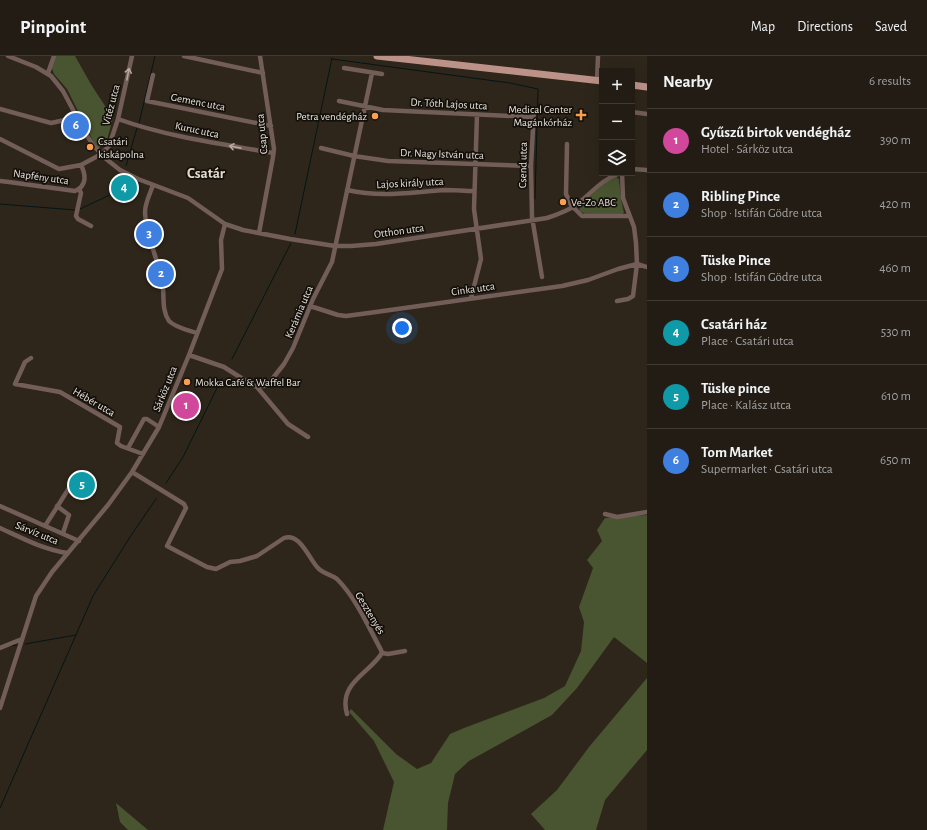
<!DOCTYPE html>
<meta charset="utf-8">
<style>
:root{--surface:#221c14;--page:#2e2922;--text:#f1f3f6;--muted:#a2a1a0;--line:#3f3a34;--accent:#bca0f2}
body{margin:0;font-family:"Alegreya Sans",sans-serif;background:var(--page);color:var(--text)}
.controls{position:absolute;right:12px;top:12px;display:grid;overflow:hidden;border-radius:0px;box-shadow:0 4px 16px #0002}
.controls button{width:36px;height:36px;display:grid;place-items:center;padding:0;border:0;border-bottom:1px solid var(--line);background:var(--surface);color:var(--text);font:20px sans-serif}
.you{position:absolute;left:402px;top:272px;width:14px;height:14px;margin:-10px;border:3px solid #fff;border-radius:50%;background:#1a73e8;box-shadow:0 0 0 6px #1a73e833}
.badge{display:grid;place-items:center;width:26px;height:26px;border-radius:50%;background:var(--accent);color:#fff;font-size:13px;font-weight:700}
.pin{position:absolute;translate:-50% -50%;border:2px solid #fff;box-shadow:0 1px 4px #0006}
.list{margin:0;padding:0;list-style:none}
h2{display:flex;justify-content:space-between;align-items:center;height:52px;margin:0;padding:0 16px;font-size:17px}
h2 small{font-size:13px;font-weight:400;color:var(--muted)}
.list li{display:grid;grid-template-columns:26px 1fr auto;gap:12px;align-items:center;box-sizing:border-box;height:64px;padding:0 16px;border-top:1px solid var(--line)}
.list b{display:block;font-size:15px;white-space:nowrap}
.list p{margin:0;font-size:13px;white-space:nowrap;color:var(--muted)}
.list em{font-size:13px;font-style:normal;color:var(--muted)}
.icon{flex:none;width:22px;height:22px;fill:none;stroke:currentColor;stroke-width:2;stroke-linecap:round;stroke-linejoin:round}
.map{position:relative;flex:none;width:647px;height:774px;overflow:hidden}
header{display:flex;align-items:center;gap:24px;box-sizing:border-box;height:56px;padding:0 20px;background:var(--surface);border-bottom:1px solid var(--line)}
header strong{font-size:19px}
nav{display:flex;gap:22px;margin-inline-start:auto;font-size:14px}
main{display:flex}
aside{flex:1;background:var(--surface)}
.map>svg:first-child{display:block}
.green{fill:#495430}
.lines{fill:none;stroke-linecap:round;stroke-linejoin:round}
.stream{stroke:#031516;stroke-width:1}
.street{stroke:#725d58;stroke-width:4.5}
.primary{stroke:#bc9288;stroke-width:7}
.oneway{stroke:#b3a7a0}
.poi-dot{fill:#fa9f4f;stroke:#130f0a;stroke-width:1.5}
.labels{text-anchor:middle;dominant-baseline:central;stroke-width:3.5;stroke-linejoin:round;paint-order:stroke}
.street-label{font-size:11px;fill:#e9e3db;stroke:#130f0a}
.poi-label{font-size:11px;fill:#e9e3db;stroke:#130f0a;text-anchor:start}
.district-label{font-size:15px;font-weight:bold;fill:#e6dbcc;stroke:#130f0a}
</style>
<header>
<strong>Pinpoint</strong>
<nav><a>Map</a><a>Directions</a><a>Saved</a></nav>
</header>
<main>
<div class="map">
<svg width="647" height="774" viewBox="0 0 647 774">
<rect width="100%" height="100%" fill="#2e261a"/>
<!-- green -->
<path class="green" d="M56,0h19l17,30 21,32 -6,22 -9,9 -7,-12 -24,-48 -13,-15 -3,-8z
M616,121l3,2 2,20 3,14 -2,1h-37l-5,-3 -1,-5 28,-25z
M647,459v148l-33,-26 -37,51 -25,27 -83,46 -14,13 -7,29 -1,27h-64l11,-48 -20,-41 -25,-29 2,-3 45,45 21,15 14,-6 19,-29 14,-6 80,-30 21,-12 16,-35 3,-29 -5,-15 14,-39 -6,-8 15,-19 -5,-11 8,-12z
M647,622v72l-42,50 -9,30h-51l-14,-16 26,-24 32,-43z
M116,747l32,27h-20l-8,-8z"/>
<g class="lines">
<!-- stream -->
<path class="stream" d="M332,3l178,24 28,6 -3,110
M139,67l16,-67
M126,110l11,-38
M0,148l75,6
M80,153l34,-16 10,-17
M295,178l37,-176
M232,303l59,-116
M166,427l17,-26 39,-79
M25,588l51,-9
M9,590l8,-1
M0,752l93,-212 37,-59 26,-38"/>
<!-- street -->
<path class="street" d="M8,0l28,11 15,9 12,15 24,45 7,10 11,12 15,12 18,9 50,19 37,26 18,6 47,9 45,7h16l25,-2 171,-26c9,-3 21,-7 29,-13 15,-11 26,-26 44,-32
M184,0l79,17
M344,12l38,6
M48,17l6,-17
M153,19l-6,26 124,25
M597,25l1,-25
M339,45l44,9 150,7
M0,53l51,14 14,-3 11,-6
M534,54l-3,56 1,51 10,60
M632,56l15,2
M118,63c50,18 104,25 155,34
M0,83l59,30 22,-4 15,-8 7,-5 6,-6 9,-27 14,-63
M567,88l-1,50 6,13
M321,92l33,8 34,5 143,5
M632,113l15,1
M0,125l9,1 66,9c12,-5 11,-16 6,-26
M153,129c-3,9 -8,18 -8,27 1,26 15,50 18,76 1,10 -1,23 6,33 7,7 19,9 28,12
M79,133l2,4 -5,23 2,3 13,7
M347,134c36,8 63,2 99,0 9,0 19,1 28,1
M573,151l9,9h47
M259,177l14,-76 1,-8 -14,-93
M637,208l10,3
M471,242l10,-39 -7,-50 3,-94
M617,245l11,-2 5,-3 4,-32 -1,-21 -2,-16 -11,-29 -1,-25
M310,250l28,9 8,1 30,-4 186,-26 26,-6 30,-11 19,-5
M189,299l35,12 30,19h10l5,-3 15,-19 9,-16 20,-49 19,-37 40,-189
M31,302l-6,4 -10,22 45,8 60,35 -3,16 4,3 22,8
M257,331l31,37 20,13
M128,392l16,-29h3l12,8
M132,416l52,32 2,4 -19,38 40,21 9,2 14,-7 10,-1 17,-5 27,-18c16,-6 25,21 34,30 5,6 13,6 19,11 19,19 31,47 44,71l1,3
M0,450l79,35
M57,450l12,9 -6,18
M605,458l12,3 30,-5
M45,470l31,-49
M0,472c22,10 44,22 68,25
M0,592l22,-9
M382,597l6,1 17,-3
M0,652l36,-112 16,-24 56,-67 24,-33 27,-45 30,-72 33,-86 -1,-29 4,-16
M347,658c-9,-31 22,-40 35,-61"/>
<!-- primary -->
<path class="primary" d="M377,0l225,25
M632,29l15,2"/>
</g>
<!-- one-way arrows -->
<defs><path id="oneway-shaft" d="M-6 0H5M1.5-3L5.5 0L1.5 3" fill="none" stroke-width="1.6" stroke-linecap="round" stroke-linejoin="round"/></defs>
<g class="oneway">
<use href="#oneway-shaft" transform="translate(128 18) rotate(-79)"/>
<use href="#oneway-shaft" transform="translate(235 91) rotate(-169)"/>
</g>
<!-- markers -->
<g class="poi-dot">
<path d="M579 53h4v4h4v4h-4v4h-4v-4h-4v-4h4z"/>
<circle cx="375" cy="60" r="4"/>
<circle cx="90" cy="91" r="4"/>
<circle cx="563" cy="146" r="4"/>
<circle cx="187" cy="326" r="4"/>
</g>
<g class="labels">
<!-- street labels -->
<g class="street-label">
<text transform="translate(198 46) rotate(11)">Gemenc utca</text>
<text transform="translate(449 48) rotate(3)">Dr. Tóth Lajos utca</text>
<text transform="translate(111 49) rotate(-75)">Vitéz utca</text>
<text transform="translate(197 74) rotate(12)">Kuruc utca</text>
<text transform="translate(262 78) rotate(-96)">Csap utca</text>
<text transform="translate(442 98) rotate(2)">Dr. Nagy István utca</text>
<text transform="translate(523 109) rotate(-89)">Csend utca</text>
<text transform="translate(41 121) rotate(8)">Napfény utca</text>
<text transform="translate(410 127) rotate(-3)">Lajos király utca</text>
<text transform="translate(399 175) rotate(-8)">Otthon utca</text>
<text transform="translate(473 233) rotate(-8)">Cinka utca</text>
<text transform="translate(299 256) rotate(-67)">Kerámia utca</text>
<text transform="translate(165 333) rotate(-68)">Sárköz utca</text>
<text transform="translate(94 346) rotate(30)">Hébér utca</text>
<text transform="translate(37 477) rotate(22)">Sárvíz utca</text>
<text transform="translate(370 557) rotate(59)">Gesztenyés</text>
</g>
<!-- poi labels -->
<g class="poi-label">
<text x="572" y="53" text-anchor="end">Medical Center<tspan x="572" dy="13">Magánkórház</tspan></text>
<text x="367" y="60" text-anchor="end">Petra vendégház</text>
<text x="98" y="85">Csatári<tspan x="98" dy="13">kiskápolna</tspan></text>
<text x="571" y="146">Ve-Zo ABC</text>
<text x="195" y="326">Mokka Café &amp; Waffel Bar</text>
</g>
<!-- district labels -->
<g class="district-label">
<text x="206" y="117">Csatár</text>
</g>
</g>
</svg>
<div class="controls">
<button>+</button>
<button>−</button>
<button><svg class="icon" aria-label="layers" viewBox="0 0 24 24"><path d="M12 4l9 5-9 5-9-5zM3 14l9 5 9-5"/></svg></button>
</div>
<div class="you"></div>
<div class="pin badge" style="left:186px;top:350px;background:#d1479c">1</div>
<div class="pin badge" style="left:161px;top:218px;background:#3f7fe0">2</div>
<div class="pin badge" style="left:149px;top:178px;background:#3f7fe0">3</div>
<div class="pin badge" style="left:124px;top:132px;background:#0f9aa8">4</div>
<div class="pin badge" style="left:82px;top:429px;background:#0f9aa8">5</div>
<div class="pin badge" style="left:76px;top:70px;background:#3f7fe0">6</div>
</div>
<aside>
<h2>Nearby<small>6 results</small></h2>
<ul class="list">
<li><span class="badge" style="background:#d1479c">1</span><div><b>Gyűszű birtok vendégház</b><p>Hotel · Sárköz utca</p></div><em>390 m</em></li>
<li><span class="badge" style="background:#3f7fe0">2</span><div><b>Ribling Pince</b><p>Shop · Istifán Gödre utca</p></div><em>420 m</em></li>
<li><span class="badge" style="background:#3f7fe0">3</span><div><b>Tüske Pince</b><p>Shop · Istifán Gödre utca</p></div><em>460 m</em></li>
<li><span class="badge" style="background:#0f9aa8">4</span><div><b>Csatári ház</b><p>Place · Csatári utca</p></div><em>530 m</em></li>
<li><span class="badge" style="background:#0f9aa8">5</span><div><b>Tüske pince</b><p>Place · Kalász utca</p></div><em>610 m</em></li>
<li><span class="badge" style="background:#3f7fe0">6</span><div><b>Tom Market</b><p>Supermarket · Csatári utca</p></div><em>650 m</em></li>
</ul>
</aside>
</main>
